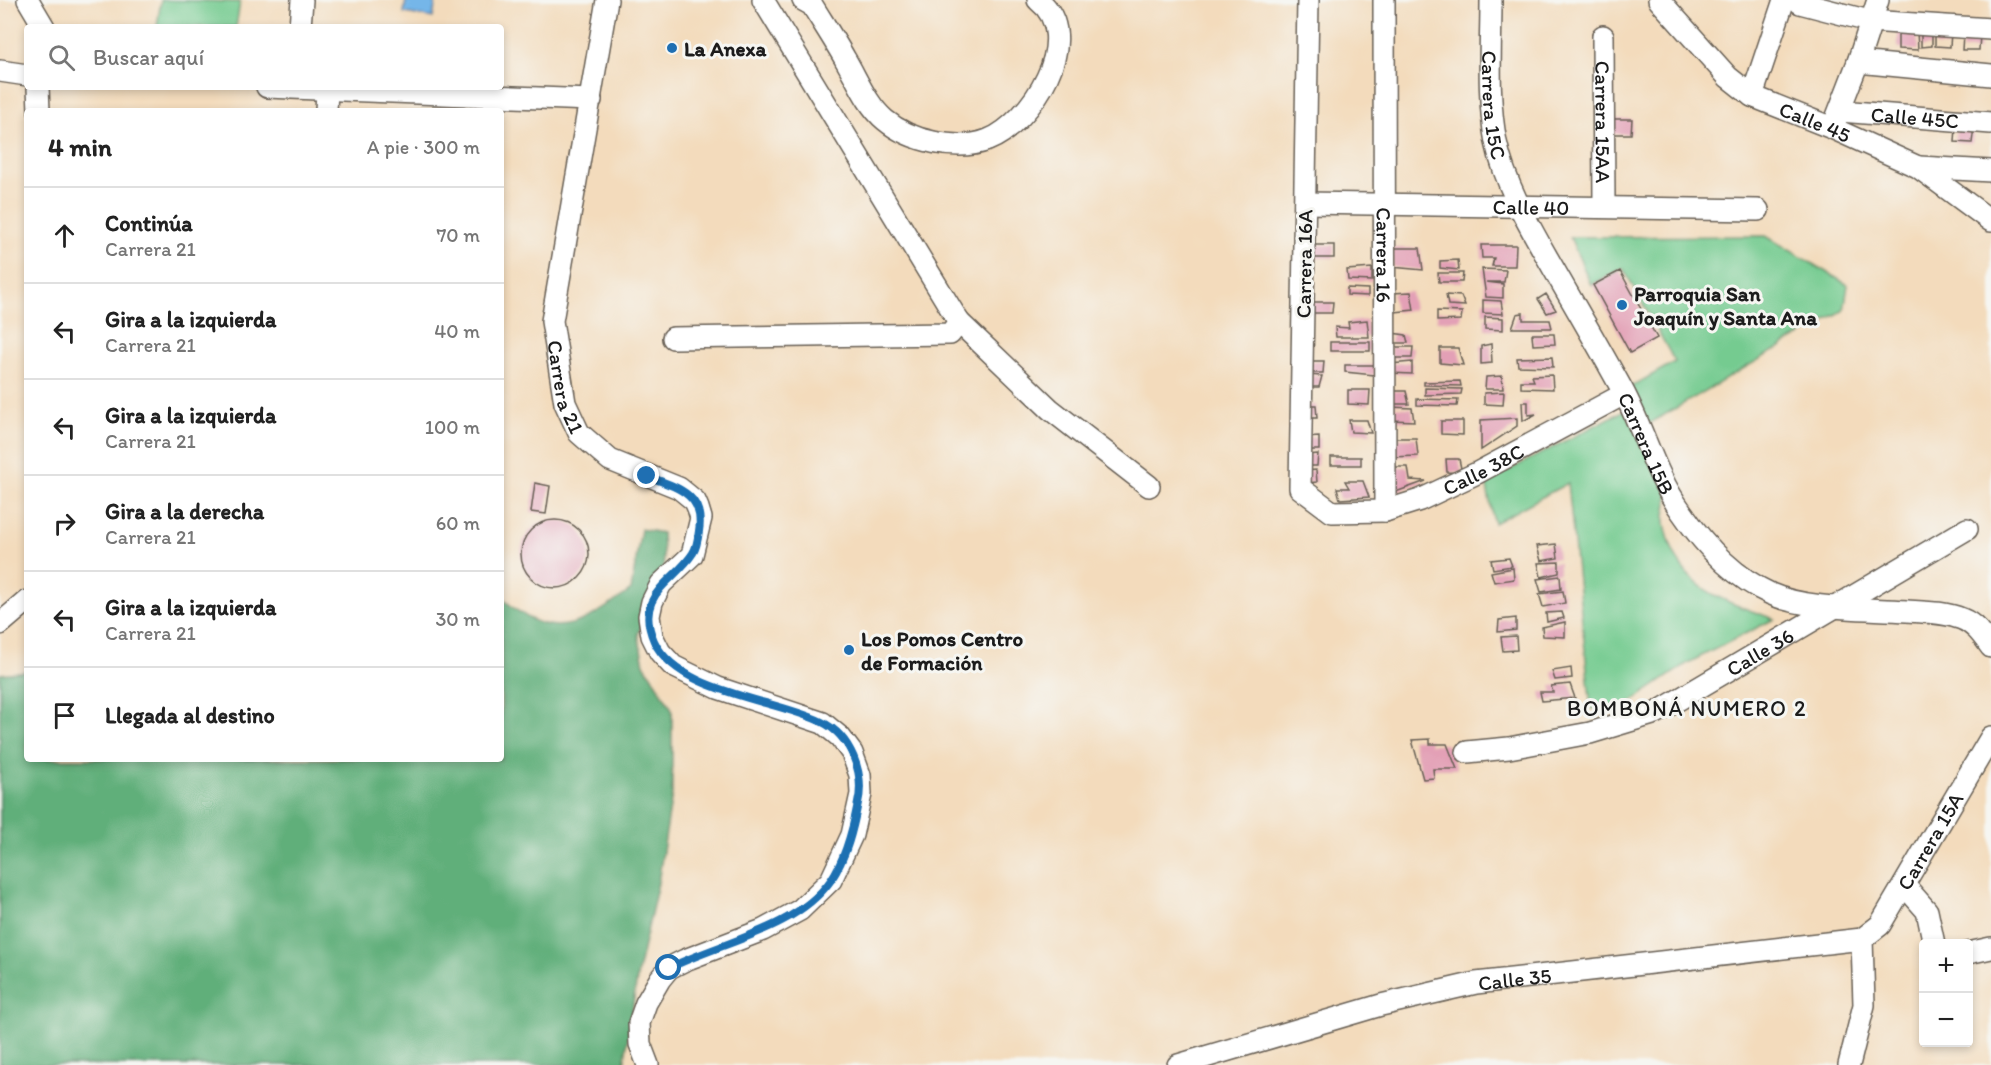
<!DOCTYPE html>
<html lang="es">
<meta charset="utf-8">
<style>
:root{--surface:#fff;--page:#f2f2f2;--text:#222;--muted:#767676;--line:#e0e0e0}
body{margin:0;font-family:Itim,sans-serif;background:var(--page);color:var(--text)}
.controls{position:absolute;right:18px;bottom:18px;display:grid;overflow:hidden;border-radius:6px;box-shadow:0 3px 9px #0003}
.controls button{width:54px;height:54px;display:grid;place-items:center;padding:0;border:0;border-bottom:2px solid var(--line);background:var(--surface);color:var(--text);font:30px sans-serif}
.stop{position:absolute;width:18px;height:18px;margin:-14px;border:4px solid #1f6fb2;border-radius:50%;background:#fff}
.stop.end{background:#1f6fb2;border-color:#fff;box-shadow:0 2px 6px #0008}
.list{margin:0;padding:0;list-style:none}
h2{display:flex;justify-content:space-between;align-items:center;height:78px;margin:0;padding:0 24px;font-size:26px}
h2 small{font-size:20px;font-weight:400;color:var(--muted)}
.list li{display:grid;grid-template-columns:39px 1fr auto;gap:18px;align-items:center;box-sizing:border-box;height:96px;padding:0 24px;border-top:2px solid var(--line)}
.list b{display:block;font-size:22px;white-space:nowrap}
.list p{margin:0;font-size:20px;white-space:nowrap;color:var(--muted)}
.list em{font-size:20px;font-style:normal;color:var(--muted)}
.icon{flex:none;width:33px;height:33px;fill:none;stroke:currentColor;stroke-width:2;stroke-linecap:round;stroke-linejoin:round}
.map{position:relative;flex:none;width:1991px;height:1065px;overflow:hidden}
.search{position:absolute;background:var(--surface);box-shadow:0 3px 9px #0003;left:24px;top:24px;width:480px;height:66px;display:flex;align-items:center;gap:15px;box-sizing:border-box;padding:0 21px;border-radius:6px;color:var(--muted);font-size:22px}
.panel{position:absolute;background:var(--surface);box-shadow:0 3px 9px #0003;left:24px;top:108px;width:480px;height:654px;border-radius:6px}
.map>svg:first-child{display:block}
.green{fill:#75cb90;stroke:#487456;stroke-width:1.5}
.forest{fill:#60af7a;stroke:#3e664b;stroke-width:1.5}
.water{fill:#74b6e9;stroke:#486982;stroke-width:1.5}
.building{fill:#e3a0b6}
.lines{fill:none;stroke-linecap:round;stroke-linejoin:round}
.minor-casing{stroke:#675f54;stroke-width:24}
.minor{stroke:#fff;stroke-width:21}
.route{stroke:#1f6fb2;stroke-width:8}
.poi-dot{fill:#1f6fb2;stroke:#f6f6f2;stroke-width:2}
.labels{text-anchor:middle;dominant-baseline:central;stroke-width:6;stroke-linejoin:round;paint-order:stroke}
.poi-label{font-size:21px;font-weight:bold;fill:#1c1c1c;stroke:#f6f6f2;text-anchor:start}
.street-label{font-size:21px;fill:#1c1c1c;stroke:#f6f6f2}
.neighbourhood-label{font-size:22px;letter-spacing:1.5px;fill:#1c1c1c;stroke:#f6f6f2}
</style>
<div class="map">
<svg width="1991" height="1065" viewBox="0 0 1991 1065">
<rect width="100%" height="100%" fill="#f6f6f2"/>
<filter id="ink" filterUnits="userSpaceOnUse"><feTurbulence type="fractalNoise" baseFrequency=".0167" numOctaves="2"/><feDisplacementMap in="SourceGraphic" scale="12" xChannelSelector="R" yChannelSelector="G"/><feConvolveMatrix kernelMatrix="1 2 1 2 8 2 1 2 1" color-interpolation-filters="sRGB"/></filter>
<filter id="wash" filterUnits="userSpaceOnUse"><feTurbulence type="fractalNoise" baseFrequency=".008" numOctaves="4" result="noise"/><feDisplacementMap in="SourceGraphic" scale="24" xChannelSelector="R" yChannelSelector="G"/><feGaussianBlur stdDeviation="1.35" result="paint"/><feColorMatrix in="noise" values="0 0 0 0 0 0 0 0 0 0 0 0 0 0 0 0 0 1.4 0 .05"/><feComposite in="paint" operator="in"/></filter>
<g filter="url(#wash)">
<rect width="100%" height="100%" fill="#f3dbbc"/>
<!-- green -->
<path class="green" d="M161,0l79,2 -4,25h-79z
M1766,236l82,49 -4,25 -197,115 -20,-36 48,-27 -52,-94 -32,17 -21,-48z
M1625,410c14,25 31,51 42,77 4,11 -4,25 -2,36 11,65 54,76 109,96l-86,44 -60,41 -37,5 -23,-226 -74,40 -8,-41z"/>
<!-- forest -->
<path class="forest" d="M641,529l21,4 2,37 -26,64 6,30 28,45v85l-14,89 -20,89 -14,93h-624v-391l27,-3v88h474v-162c51,48 80,29 130,-7z"/>
<!-- water -->
<path class="water" d="M406,0h30l-3,18 -29,-5z"/>
<g id="blocks">
<!-- building -->
<path class="building" d="M1898,30l19,1 1,19 -20,-1z
M1921,30h11v16l-11,1z
M1935,30l16,2 -1,15 -15,-1z
M1963,34h17l-1,16h-17z
M1610,119h22l-1,15h-22z
M1956,127h18l-2,16 -17,-1z
M1309,245h25v13h-25z
M1481,245h35l-1,21h-23l2,-8h-12z
M1393,248h27l3,22 -31,-3z
M1458,260l1,10 -19,-2v-7z
M1372,268v13l-24,-1 -1,-10z
M1482,269l24,1 -2,12h-18l17,2v14l-17,-1z
M1620,271l37,67 -27,15 -37,-68z
M1438,273h25l-1,9h-23z
M1347,288l21,1v7l-21,-1z
M1411,292l3,18 -19,2 -3,-19z
M1546,294l10,16 -9,3 -9,-14z
M1446,295l15,1 4,10 -17,-1z
M1483,300l18,1 2,13 -20,-1z
M1308,302h25l-1,11h-24z
M1437,311l25,1 -1,8 -24,1z
M1523,313v7h27l2,8h-40l5,-14z
M1485,317l18,1v12l-18,-1z
M1367,320l2,17h-33l-1,-10 14,1 -1,-6z
M1392,333l14,2 2,8h-18z
M1532,334h22l1,10 -22,1z
M1330,342h40v9h-40z
M1491,344l1,19 -11,1v-18z
M1390,347h23l-1,11h-20z
M1440,348h18l5,17 -23,-2z
M1552,357l1,10 -35,-1 -1,-8z
M1307,361h17l-1,12h-16z
M1412,362v12l-22,-1v-9z
M1345,365h31l-2,10 -29,-3z
M1307,375l15,1 -3,11h-13z
M1552,375l1,14 -32,-1v-7h13l-2,-5z
M1502,376l1,13h-18l1,-12z
M1460,381l1,5 -37,-1v-3z
M1425,388l37,1 -1,5 -36,1z
M1348,390h22l-1,15 -21,-1z
M1392,391h14l3,13h-18z
M1504,392l-1,13 -19,-1v-11z
M1417,399l41,1 -1,6 -40,-1z
M1522,402h6v13l8,-1 -13,7z
M1307,405h9l1,13h-10z
M1391,407l21,1 2,13 -23,-1z
M1517,418v8l-36,24v-30z
M1349,420h18l4,13 -20,-1z
M1441,421h22v14l-22,-1z
M1319,437v13h-15l1,-12z
M1391,438h25l2,18 -28,1z
M1318,454l-1,12h-12v-11z
M1331,457h30v8h-30z
M1446,459h13l3,14 -15,-1z
M1391,467h17l2,13 16,1 -33,12z
M1316,470l1,12 -11,1 -1,-12z
M1345,481h18l6,16 -29,2 -3,-11h12z
M535,483l15,3 -4,28 -15,-2z
M521 554a34 34 0 1 1 68 0a34 34 0 1 1-68 0Z
M1556,544l2,14 -17,3 -4,-15z
M1509,558l3,8 -19,3 -2,-9z
M1559,562v11l-18,4 -3,-14z
M1513,568l1,11 -20,3 -3,-10z
M1560,576l1,13 -20,3 -4,-13z
M1563,591l2,12 -22,4 -4,-13z
M1562,612l2,6 -17,4 -1,-9z
M1516,618v12l-18,2 1,-12z
M1565,622v15l-22,-1 -1,-9z
M1516,636l1,14 -14,1 -2,-14z
M1571,668l1,10 -17,2 -3,-9z
M1570,684l5,14 -33,3 -2,-9h13l-2,-6z
M1430,739v5h17l10,25h-24l1,9 -11,1 -11,-39z"/>
</g>
</g>
<g filter="url(#ink)">
<use href="#blocks" fill-opacity="0" stroke="#675f54" stroke-width="1.5"/>
<g class="lines">
<defs>
<g id="minor">
<path d="M28,0l16,27"/>
<path id="s1" d="M607,0l-55,321 13,82 14,30 31,27 69,28 16,13 3,7 3,10 -9,37 -31,29 -9,18 -3,14 3,20 8,16 13,14 45,22 105,35 17,14 12,16 8,22 1,19 -9,41 -21,45 -31,30 -37,20 -78,30 -16,8 -9,11 -14,24 -7,20 1,21 8,21"/>
<path d="M803,0l9,5c11,18 23,36 33,54 12,20 22,46 40,61 25,21 72,32 103,20 43,-17 98,-103 50,-140"/>
<path id="s2" d="M1308,0l-8,488 32,24 53,-1 35,-11 57,-27 147,-79"/>
<path id="s3" d="M1384,0l1,511"/>
<path id="s4" d="M1491,0c0,46 -4,97 5,142 9,42 31,80 52,117 25,44 51,88 75,132 21,39 32,84 58,120 23,34 52,66 90,83 35,16 98,14 136,17 17,1 39,1 55,8 13,5 21,17 29,28"/>
<path id="s5" d="M1659,0l69,77 24,19 80,32 86,39 73,54"/>
<path d="M1800,3l69,18 122,8"/>
<path d="M300,27l2,-27"/>
<path id="s6" d="M1603,36l1,171"/>
<path d="M1858,62l133,13"/>
<path d="M0,71l27,4"/>
<path d="M38,87l1,24"/>
<path d="M267,87l324,13"/>
<path d="M1752,96l32,-96"/>
<path d="M326,111l1,-22"/>
<path id="s7" d="M1840,111l151,12"/>
<path d="M1834,124l24,-62 20,-62"/>
<path d="M1919,167l72,4"/>
<path id="s8" d="M1305,203l453,7"/>
<path d="M959,322l91,87 99,77"/>
<path d="M673,338l277,-4 9,-12 -196,-322"/>
<path d="M0,624l27,-23"/>
<path id="s9" d="M1467,752l42,-4 81,-15 66,-20 311,-184"/>
<path d="M1905,886l22,25 7,33"/>
<path d="M1968,953l23,-5"/>
<path id="s10" d="M1178,1065l203,-60 95,-22 386,-44 18,-14 111,-188"/>
<path d="M1849,1065l15,-60 -2,-66"/>
</g>
</defs>
<!-- minor casing -->
<use href="#minor" class="minor-casing"/>
<!-- minor -->
<use href="#minor" class="minor"/>
</g>
</g>
<g class="lines" filter="url(#ink)">
<!-- route -->
<path class="route" d="M647,476c29,11 58,18 52,55 -1,8 -2,16 -6,22 -18,29 -60,41 -39,88 24,52 121,58 168,81 29,14 43,52 36,81 -5,26 -12,55 -27,77 -35,50 -111,62 -162,88"/>
</g>
<!-- markers -->
<g class="poi-dot">
<circle cx="672" cy="48" r="6"/>
<circle cx="1622" cy="305" r="6"/>
<circle cx="849" cy="650" r="6"/>
</g>
<g class="labels">
<!-- poi labels -->
<g class="poi-label">
<text x="684" y="48">La Anexa</text>
<text x="1634" y="293">Parroquia San<tspan x="1634" dy="24">Joaquín y Santa Ana</tspan></text>
<text x="861" y="638">Los Pomos Centro<tspan x="861" dy="24">de Formación</tspan></text>
</g>
<!-- street labels -->
<g class="street-label">
<text stroke="none"><textPath href="#s4" startOffset="105">Carrera 15C</textPath></text>
<text stroke="none"><textPath href="#s7" startOffset="75">Calle 45C</textPath></text>
<text stroke="none"><textPath href="#s6" startOffset="86">Carrera 15AA</textPath></text>
<text stroke="none"><textPath href="#s5" startOffset="202">Calle 45</textPath></text>
<text stroke="none"><textPath href="#s8" startOffset="226">Calle 40</textPath></text>
<text stroke="none"><textPath href="#s3" startOffset="255">Carrera 16</textPath></text>
<text transform="translate(1304 264) rotate(-89)">Carrera 16A</text>
<text stroke="none"><textPath href="#s1" startOffset="393">Carrera 21</textPath></text>
<text stroke="none"><textPath href="#s4" startOffset="480">Carrera 15B</textPath></text>
<text stroke="none"><textPath href="#s2" startOffset="688">Calle 38C</textPath></text>
<text stroke="none"><textPath href="#s9" startOffset="314">Calle 36</textPath></text>
<text stroke="none"><textPath href="#s10" startOffset="818">Carrera 15A</textPath></text>
<text stroke="none"><textPath href="#s10" startOffset="348">Calle 35</textPath></text>
</g>
<!-- neighbourhood labels -->
<g class="neighbourhood-label">
<text x="1687" y="708">BOMBONÁ NUMERO 2</text>
</g>
</g>
</svg>
<div class="controls">
<button>+</button>
<button>−</button>
</div>
<div class="stop" style="left:669px;top:968px"></div>
<div class="stop end" style="left:647px;top:476px"></div>
<div class="search"><svg class="icon" aria-label="search" viewBox="0 0 24 24"><circle cx="10" cy="10" r="6"/><path d="M15 15l6 6"/></svg>Buscar aquí</div>
<section class="panel">
<h2>4 min<small>A pie · 300 m</small></h2>
<ul class="list">
<li><svg class="icon" aria-label="ahead" viewBox="0 0 24 24"><path d="M12 20V5M6 11l6-6 6 6"/></svg><div><b>Continúa</b><p>Carrera 21</p></div><em>70 m</em></li>
<li><svg class="icon" aria-label="left" viewBox="0 0 24 24"><path d="M17 20v-9H6M10 6l-5 5 5 5"/></svg><div><b>Gira a la izquierda</b><p>Carrera 21</p></div><em>40 m</em></li>
<li><svg class="icon" aria-label="left" viewBox="0 0 24 24"><path d="M17 20v-9H6M10 6l-5 5 5 5"/></svg><div><b>Gira a la izquierda</b><p>Carrera 21</p></div><em>100 m</em></li>
<li><svg class="icon" aria-label="right" viewBox="0 0 24 24"><path d="M7 20v-9h11M14 6l5 5-5 5"/></svg><div><b>Gira a la derecha</b><p>Carrera 21</p></div><em>60 m</em></li>
<li><svg class="icon" aria-label="left" viewBox="0 0 24 24"><path d="M17 20v-9H6M10 6l-5 5 5 5"/></svg><div><b>Gira a la izquierda</b><p>Carrera 21</p></div><em>30 m</em></li>
<li><svg class="icon" aria-label="arrive" viewBox="0 0 24 24"><path d="M6 21V4h12l-3 4 3 4H6"/></svg><div><b>Llegada al destino</b></div></li>
</ul>
</section>
</div>
